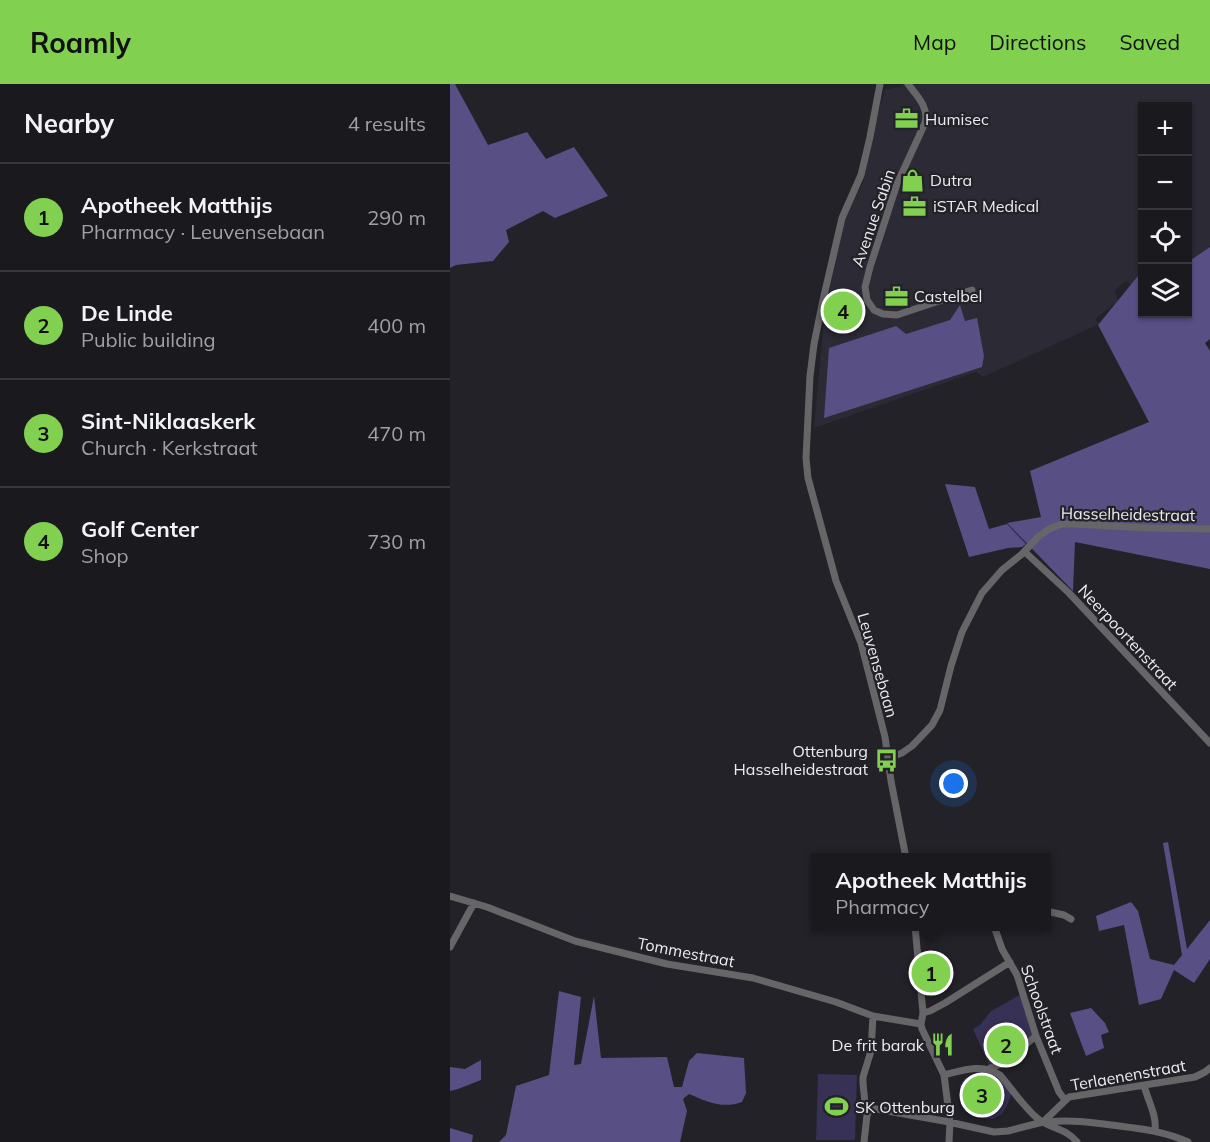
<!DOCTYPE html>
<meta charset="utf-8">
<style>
:root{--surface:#1a1a1e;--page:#27272b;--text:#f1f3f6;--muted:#9fa1a4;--line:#38383c;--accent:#81d050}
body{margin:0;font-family:Mulish,sans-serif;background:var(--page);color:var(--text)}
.controls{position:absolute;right:18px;top:18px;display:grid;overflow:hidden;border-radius:0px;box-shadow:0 2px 4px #0004}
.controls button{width:54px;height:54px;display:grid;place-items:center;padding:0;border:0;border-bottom:2px solid var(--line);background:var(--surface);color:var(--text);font:30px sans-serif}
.you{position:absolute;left:504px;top:700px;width:21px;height:21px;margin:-15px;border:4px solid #fff;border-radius:50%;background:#1a73e8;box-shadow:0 0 0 9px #1a73e833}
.badge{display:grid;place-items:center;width:39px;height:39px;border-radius:50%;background:var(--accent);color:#111;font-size:20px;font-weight:700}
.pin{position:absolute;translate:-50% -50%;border:3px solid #fff;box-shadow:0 2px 6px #0006}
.popup{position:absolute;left:361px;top:769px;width:240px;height:78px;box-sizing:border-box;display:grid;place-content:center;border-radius:0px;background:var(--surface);filter:drop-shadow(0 2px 4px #0005);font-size:20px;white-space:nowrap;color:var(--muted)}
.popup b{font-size:22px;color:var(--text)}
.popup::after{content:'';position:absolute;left:50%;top:100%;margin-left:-12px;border:12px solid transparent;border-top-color:var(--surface)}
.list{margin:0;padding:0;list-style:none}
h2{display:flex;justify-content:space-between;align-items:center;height:78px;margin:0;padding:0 24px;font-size:26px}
h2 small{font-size:20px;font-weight:400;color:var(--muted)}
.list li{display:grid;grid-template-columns:39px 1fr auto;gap:18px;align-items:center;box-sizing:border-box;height:108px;padding:0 24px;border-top:2px solid var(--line)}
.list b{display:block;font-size:22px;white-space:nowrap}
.list p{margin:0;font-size:20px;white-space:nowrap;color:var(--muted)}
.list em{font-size:20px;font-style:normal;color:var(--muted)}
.icon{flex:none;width:33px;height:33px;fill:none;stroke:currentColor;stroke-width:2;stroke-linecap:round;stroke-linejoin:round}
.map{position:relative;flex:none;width:760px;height:1058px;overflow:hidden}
header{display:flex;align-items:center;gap:36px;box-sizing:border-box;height:84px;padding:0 30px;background:var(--accent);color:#111}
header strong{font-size:28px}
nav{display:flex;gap:33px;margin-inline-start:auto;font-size:21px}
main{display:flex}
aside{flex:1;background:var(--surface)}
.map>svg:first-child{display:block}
.built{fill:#2b2a35}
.green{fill:#373155}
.forest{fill:#584f84}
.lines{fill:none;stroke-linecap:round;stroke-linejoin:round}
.minor{stroke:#666669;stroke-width:7}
.labels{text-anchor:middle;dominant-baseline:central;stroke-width:4.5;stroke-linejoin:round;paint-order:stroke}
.poi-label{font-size:16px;fill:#ececf0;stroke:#232228;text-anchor:start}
.street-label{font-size:16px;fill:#ececf0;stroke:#232228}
</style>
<header>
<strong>Roamly</strong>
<nav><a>Map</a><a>Directions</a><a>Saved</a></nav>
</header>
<main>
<aside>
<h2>Nearby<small>4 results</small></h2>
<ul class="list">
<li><span class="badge">1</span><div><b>Apotheek Matthijs</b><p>Pharmacy · Leuvensebaan</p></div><em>290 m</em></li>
<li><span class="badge">2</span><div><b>De Linde</b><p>Public building</p></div><em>400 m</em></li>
<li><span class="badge">3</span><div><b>Sint-Niklaaskerk</b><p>Church · Kerkstraat</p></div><em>470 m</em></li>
<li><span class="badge">4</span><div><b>Golf Center</b><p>Shop</p></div><em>730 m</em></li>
</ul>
</aside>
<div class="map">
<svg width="760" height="1058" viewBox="0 0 760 1058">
<rect width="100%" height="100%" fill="#232228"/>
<!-- built -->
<path class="built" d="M453,0h307v163l-22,16v-157h-46v165l-7,17 -9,-7 -11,9 3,11 -23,18 4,5 -116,53 -7,-5 -162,56 10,-108 18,-96 21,-42 17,-76 5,-16 17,-4z"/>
<!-- green -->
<path class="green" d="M570,911l12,40 -4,4 -8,-10 -11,8 -2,-1 -13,11 7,13 -12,5 -16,-36 7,-4 11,-14z
M531,986l14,5 17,17 -5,14 -5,8 -9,5 -10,-1 -18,-7 -5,-9v-17l5,-7z
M368,990l39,1 -2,65h-39z"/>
<!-- forest -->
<path class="forest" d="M0,0h5l33,61 39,-13 19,27 28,-12 34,49 -53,22 -12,-7 -37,19 3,12 -16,19 -37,4 -6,3z
M760,163v92l-5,4 5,8v218l-135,-27 -2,49 -66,-68 34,-6 -11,-46 119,-49 -51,-97 44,-54v43h46v-52z
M510,221l5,16 12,-3 7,38 -2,11 -158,51 5,-70 67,-22 10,8 44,-14z
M495,400l30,3 14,42 18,-5 19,20 -4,3 -14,1 -39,9z
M718,758l19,107 23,-29v39l-16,24 -20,-13 -13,29 -22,6 -15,-80 -25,6 -3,-15 35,-14 7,9 12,48 24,6 8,-10 -19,-112z
M109,907l22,6 -7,68 7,-1 13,-68 7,62 66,-1 7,30h8l7,-26 8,-8 47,5 2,35 -4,9c-19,7 -35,0 -53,-8l-6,5 4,12 -7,31h-181l7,-7 10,-49 33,-11z
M641,924l14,15 4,9 -8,3 3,13 -18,8 -16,-43z
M31,976v20l-23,9 -8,2v-24l15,2z
M0,1044l23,7 -1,7h-22z"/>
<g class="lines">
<!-- minor -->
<path class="minor" d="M430,0l-10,53 -9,38 -19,43 -19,82 -9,44 -4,32 -4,82 2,20 21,77 7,26 25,62 24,94 6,44 15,77
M458,0c9,12 21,23 17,39l-28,61 -27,83 -5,20 2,13 7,10 9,4 14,1 75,-25
M575,468l44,41 141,150
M438,674l14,-5 10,-7 20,-21 8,-15 11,-44 11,-34 20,-39 20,-23 20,-16 16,-17 11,-8 13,-5h13l73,4 62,1
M0,812l37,11 88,34 92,23 86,14 83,24 37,14 48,8
M596,827l18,4 7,4
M465,842l8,87 -2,11 1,5 22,46 6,47 -1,20
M544,842l8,23 15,26 19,61 23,56 6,8
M0,863l24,-44
M473,929l7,-2 15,-8 65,-41
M540,984l11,-4 35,-28
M494,991c19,-5 39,-12 56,0 11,13 24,32 37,43 12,11 28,9 40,24
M694,1001c3,14 13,30 11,45
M420,1026l6,-1 68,12 50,11 14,-1 35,-9 26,-25 126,-20 10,-5 5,-4
M420,1026l-5,-7 -2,-20v-6l8,-26 2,-35
M598,1038c24,-3 48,1 71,4 25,3 47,6 69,16
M414,1058l3,-27 3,-5"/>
</g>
<!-- icons -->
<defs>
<symbol id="office-bare" viewBox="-9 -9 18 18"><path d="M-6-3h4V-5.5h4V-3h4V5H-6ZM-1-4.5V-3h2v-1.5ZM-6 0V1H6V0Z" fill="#81d050" stroke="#232228" stroke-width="2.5" paint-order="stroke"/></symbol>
<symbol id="shop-bare" viewBox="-9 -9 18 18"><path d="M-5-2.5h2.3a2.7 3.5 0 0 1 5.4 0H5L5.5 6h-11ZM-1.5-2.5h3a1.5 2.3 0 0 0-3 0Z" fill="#81d050" stroke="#232228" stroke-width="2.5" paint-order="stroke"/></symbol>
<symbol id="bus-bare" viewBox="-9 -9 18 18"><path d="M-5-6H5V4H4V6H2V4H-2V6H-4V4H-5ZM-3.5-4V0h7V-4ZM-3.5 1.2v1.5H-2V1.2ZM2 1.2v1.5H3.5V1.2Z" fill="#81d050" stroke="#232228" stroke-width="2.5" paint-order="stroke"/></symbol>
<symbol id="restaurant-bare" viewBox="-9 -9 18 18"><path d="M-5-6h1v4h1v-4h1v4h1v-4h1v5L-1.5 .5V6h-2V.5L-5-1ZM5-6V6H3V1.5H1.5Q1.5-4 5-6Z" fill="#81d050" stroke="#232228" stroke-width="2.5" paint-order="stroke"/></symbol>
<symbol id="stadium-bare" viewBox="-9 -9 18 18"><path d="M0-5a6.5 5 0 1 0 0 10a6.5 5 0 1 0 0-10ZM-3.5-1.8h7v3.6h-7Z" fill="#81d050" stroke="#232228" stroke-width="2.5" paint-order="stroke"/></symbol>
</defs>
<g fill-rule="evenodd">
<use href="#office-bare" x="440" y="18" width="33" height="33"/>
<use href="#shop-bare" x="446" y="80" width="33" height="33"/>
<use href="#office-bare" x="448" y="106" width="33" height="33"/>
<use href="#office-bare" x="430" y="196" width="33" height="33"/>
<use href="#bus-bare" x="420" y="660" width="33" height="33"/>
<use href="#restaurant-bare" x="476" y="944" width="33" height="33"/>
<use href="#stadium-bare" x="370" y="1006" width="33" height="33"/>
</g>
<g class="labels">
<!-- poi labels -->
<g class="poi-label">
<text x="475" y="35">Humisec</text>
<text x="480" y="96">Dutra</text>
<text x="483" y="122">iSTAR Medical</text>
<text x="464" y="212">Castelbel</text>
<text x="418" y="667" text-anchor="end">Ottenburg<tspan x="418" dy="18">Hasselheidestraat</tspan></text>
<text x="474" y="961" text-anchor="end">De frit barak</text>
<text x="405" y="1023">SK Ottenburg</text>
</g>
<!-- street labels -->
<g class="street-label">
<text transform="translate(423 134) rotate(-71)">Avenue Sabin</text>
<text transform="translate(678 430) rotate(1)">Hasselheidestraat</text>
<text transform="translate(678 553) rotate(47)">Neerpoortenstraat</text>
<text transform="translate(428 581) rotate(74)">Leuvensebaan</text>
<text transform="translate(236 868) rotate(11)">Tommestraat</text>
<text transform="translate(592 925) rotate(70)">Schoolstraat</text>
<text transform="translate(678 991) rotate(-10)">Terlaenenstraat</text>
</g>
</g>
</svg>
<div class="controls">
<button>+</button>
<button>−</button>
<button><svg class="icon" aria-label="locate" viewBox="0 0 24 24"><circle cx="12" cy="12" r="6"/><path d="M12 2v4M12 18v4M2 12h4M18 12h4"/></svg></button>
<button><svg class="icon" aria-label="layers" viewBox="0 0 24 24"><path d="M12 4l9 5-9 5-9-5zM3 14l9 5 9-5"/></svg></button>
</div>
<div class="you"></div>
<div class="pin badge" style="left:481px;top:889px">1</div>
<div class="popup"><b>Apotheek Matthijs</b>Pharmacy</div>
<div class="pin badge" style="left:556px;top:961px">2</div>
<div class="pin badge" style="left:532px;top:1011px">3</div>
<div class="pin badge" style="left:393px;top:227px">4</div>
</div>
</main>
